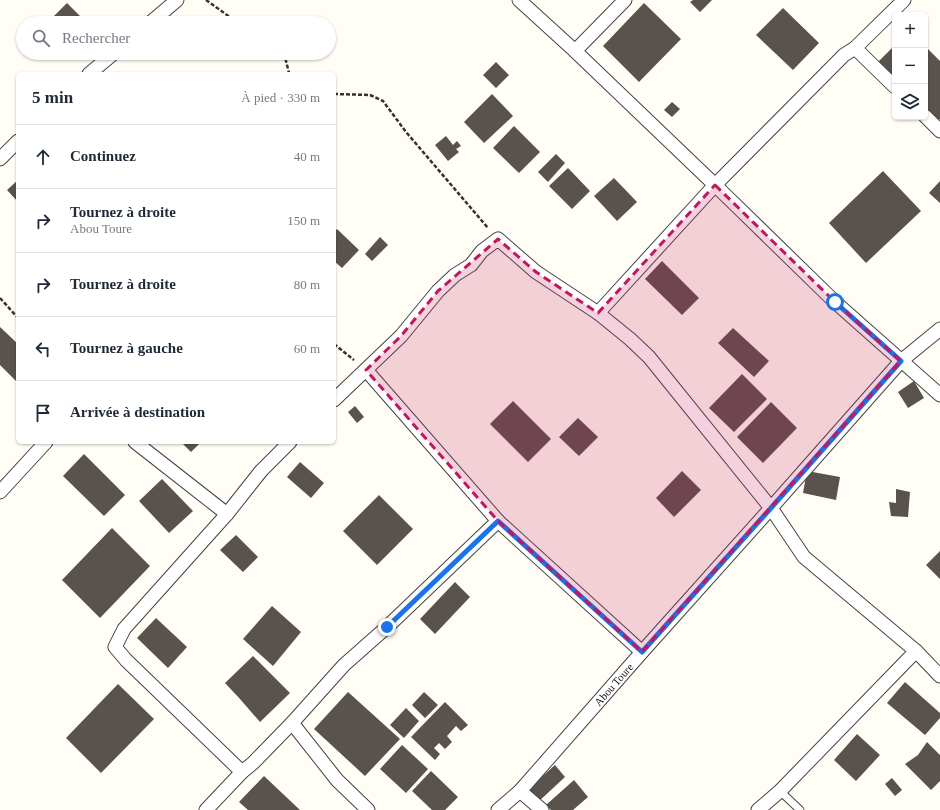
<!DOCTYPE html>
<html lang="fr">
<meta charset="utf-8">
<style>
:root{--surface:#fff;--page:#f2f2f3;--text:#1f2937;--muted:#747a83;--line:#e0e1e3}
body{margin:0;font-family:Georgia,serif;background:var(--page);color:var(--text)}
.controls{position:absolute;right:12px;top:12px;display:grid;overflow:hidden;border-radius:6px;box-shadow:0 1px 3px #0004}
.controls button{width:36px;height:36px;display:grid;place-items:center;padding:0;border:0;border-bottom:1px solid var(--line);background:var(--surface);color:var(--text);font:20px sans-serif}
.stop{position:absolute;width:12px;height:12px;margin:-9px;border:3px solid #1a73e8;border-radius:50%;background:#fff}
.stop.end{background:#1a73e8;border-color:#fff;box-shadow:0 1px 4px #0008}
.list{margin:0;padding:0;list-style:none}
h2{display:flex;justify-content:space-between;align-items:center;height:52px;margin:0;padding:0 16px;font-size:17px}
h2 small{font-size:13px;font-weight:400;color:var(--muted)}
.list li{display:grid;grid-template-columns:26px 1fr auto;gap:12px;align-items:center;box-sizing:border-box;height:64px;padding:0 16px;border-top:1px solid var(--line)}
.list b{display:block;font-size:15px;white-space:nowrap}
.list p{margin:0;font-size:13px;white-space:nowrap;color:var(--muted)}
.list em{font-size:13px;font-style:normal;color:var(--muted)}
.icon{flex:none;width:22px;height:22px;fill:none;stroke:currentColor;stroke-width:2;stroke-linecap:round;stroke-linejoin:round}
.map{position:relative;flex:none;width:940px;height:810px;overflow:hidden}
.search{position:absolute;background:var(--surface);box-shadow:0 1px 3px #0004;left:16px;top:16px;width:320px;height:44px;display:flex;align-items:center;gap:10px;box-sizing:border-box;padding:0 14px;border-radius:22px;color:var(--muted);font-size:15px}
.panel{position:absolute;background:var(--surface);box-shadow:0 1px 3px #0004;left:16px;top:72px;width:320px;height:372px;border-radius:6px}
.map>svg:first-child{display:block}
.building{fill:#5a524d}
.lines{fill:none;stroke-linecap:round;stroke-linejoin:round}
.service-casing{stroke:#444;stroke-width:9}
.minor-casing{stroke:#444;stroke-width:15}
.path{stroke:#333;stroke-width:2.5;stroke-dasharray:4 2;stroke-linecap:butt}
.service{stroke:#fff;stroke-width:7}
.minor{stroke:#fff;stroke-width:13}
.route{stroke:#1a73e8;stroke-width:5}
.marked{fill:#c2185b;fill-opacity:0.2;stroke:#c2185b;stroke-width:3;stroke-dasharray:8 5;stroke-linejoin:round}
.labels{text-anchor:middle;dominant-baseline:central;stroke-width:4;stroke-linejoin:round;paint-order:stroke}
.street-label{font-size:11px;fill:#111;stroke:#fff}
</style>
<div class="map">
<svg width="940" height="810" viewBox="0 0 940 810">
<rect width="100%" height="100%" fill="#fffdf5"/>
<!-- building -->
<path class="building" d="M693,0h19l-12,12 -10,-10z
M67,3l20,20h-40z
M644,3l37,36 -42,43 -36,-36z
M783,8l36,35 -26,27 -37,-35z
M895,45v40l-20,-20z
M925,46l15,15v58l-5,5 -10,-9z
M496,62l13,13 -13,13 -13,-13z
M492,94l21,22 -29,27 -20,-21z
M672,102l8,7 -8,8 -8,-7z
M514,126l26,26 -21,21 -26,-25z
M446,136l7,9 4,-4 4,5 -5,3 3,3 -11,9 -13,-16z
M556,154l9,9 -17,19 -10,-10z
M568,168l22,23 -18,18 -23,-23z
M883,171l38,40 -55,52 -37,-40z
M614,178l23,24 -20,19 -23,-25z
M18,180v22l-11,-12z
M940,181v22l-11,-10z
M337,229l22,21 -17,18 -8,-7v-29z
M380,237l8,8 -16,16 -7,-7z
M662,261l37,37 -17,17 -37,-36z
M0,327l18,17v39l-18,-18z
M733,328l36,33 -15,16 -36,-34z
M742,374l25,25 -33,33 -25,-24z
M914,381l10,17 -16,10 -10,-16z
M513,401l38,38 -23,23 -38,-38z
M771,402l26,26 -34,35 -26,-26z
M355,406l9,11 -7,6 -9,-11z
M578,418l20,19 -19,19 -20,-19z
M181,442h20l-10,10z
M84,454l41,41 -21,21 -41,-40z
M300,462l24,21 -13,15 -24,-21z
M682,471l19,19 -27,27 -18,-19z
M807,471l33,6 -4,23 -33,-7z
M162,479l31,32 -24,22 -30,-32z
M896,489l14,3 -2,25 -17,-1 -2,-14 7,1z
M379,495l34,34 -36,36 -34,-34z
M112,528l38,38 -50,52 -38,-38z
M236,535l22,22 -15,15 -23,-22z
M940,551v28l-14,-14z
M455,582l15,15 -35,37 -15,-15z
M272,606l29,26 -28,34 -30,-27z
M156,618l31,29 -19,21 -31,-30z
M253,656l37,37 -30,29 -20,-23 -15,-16z
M905,682l35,31v5l-15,17 -38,-32z
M118,684l36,35 -53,54 -35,-35z
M348,692l52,47 -35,37 -51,-47z
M424,692l14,13 -13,13 -13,-13z
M445,702l23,23 -7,6 -5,-5 -9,10 5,6 -7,7 -6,-6 -5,5 6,6 -5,6 -24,-23z
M406,708l13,13 -15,17 -14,-13z
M857,734l23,21 -24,26 -22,-21z
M927,742l13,13v26l-9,9 -26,-26 13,-9z
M402,745l26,24 -22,24 -26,-24z
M555,765l10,12 -28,26 -11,-12z
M431,771l27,26 -13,13h-13l-20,-19z
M264,776l36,34h-52l-9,-8z
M892,778l10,12 -7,6 -10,-12z
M574,780l14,17 -15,13h-22l-5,-5z"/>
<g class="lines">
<defs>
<path id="service" d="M780,791l20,19"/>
<g id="minor">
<path d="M519,0l56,51"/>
<path d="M625,0l-50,51 140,134 129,-130 11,-7 49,-48"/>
<path d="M150,23l27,-23"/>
<path d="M855,48l40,39"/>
<path d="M89,74l25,-21"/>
<path d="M925,116l15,15"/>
<path d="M0,159l18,-18"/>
<path d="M598,313l117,-128 120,117 105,93"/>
<path d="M366,370l132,151 144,131"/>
<path d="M334,400l67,-64 37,-45 17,-16 16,-10 11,-14 16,-12 38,33 62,41 32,26 19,18 122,151 33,49 112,94 24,25"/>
<path d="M135,442l92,72"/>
<path d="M0,492l46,-50"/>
<path d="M292,723l45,57 31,30"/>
<path d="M242,772l-116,-112 -11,-13 9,-18 103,-115 34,-43 29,-29"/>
<path d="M520,791l22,19"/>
<path d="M206,810l36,-38 11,-9 39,-40 52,-58 43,-38 111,-106"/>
<path id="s1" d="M498,810l22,-19 122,-139 129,-144 130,-147 39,-32"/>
<path d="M758,810l22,-19 136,-140"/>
</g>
</defs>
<!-- service casing -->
<use href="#service" class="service-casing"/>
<!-- minor casing -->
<use href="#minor" class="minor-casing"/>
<!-- path -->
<path class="path" d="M206,0l28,20 24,3
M284,53l5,20 1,1
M334,94l36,1 13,6 23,31 82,96
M0,298l18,20
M334,344l20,16"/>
<!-- service -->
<use href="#service" class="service"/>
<!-- minor -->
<use href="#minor" class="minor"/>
</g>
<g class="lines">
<!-- route -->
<path class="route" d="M387,627l111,-106 144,131 129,-144 130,-147 -66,-59"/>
</g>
<!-- marked area -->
<path class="marked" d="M715,185l120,117 66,59 -259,291 -144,-131 -132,-151 35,-34 37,-45 60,-52 38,33 62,41z"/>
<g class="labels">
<!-- street labels -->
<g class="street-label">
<text stroke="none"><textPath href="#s1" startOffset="171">Abou Toure</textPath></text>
</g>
</g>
</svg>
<div class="controls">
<button>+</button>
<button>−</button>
<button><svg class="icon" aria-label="layers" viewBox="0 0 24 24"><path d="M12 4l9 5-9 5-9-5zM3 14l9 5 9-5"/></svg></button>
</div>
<div class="stop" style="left:835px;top:302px"></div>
<div class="stop end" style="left:387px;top:627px"></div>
<div class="search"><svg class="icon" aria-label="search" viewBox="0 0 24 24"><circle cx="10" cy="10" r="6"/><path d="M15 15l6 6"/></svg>Rechercher</div>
<section class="panel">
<h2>5 min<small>À pied · 330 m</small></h2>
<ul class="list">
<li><svg class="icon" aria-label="ahead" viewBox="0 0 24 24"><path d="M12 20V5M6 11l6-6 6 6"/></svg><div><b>Continuez</b></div><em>40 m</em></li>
<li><svg class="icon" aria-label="right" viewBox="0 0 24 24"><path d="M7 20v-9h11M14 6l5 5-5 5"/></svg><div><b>Tournez à droite</b><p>Abou Toure</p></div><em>150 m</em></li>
<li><svg class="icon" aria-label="right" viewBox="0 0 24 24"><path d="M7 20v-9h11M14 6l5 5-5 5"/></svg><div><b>Tournez à droite</b></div><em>80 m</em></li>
<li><svg class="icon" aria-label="left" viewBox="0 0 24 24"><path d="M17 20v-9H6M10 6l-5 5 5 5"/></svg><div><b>Tournez à gauche</b></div><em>60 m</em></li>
<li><svg class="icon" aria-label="arrive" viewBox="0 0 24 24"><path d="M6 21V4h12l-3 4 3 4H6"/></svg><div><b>Arrivée à destination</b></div></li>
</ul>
</section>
</div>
